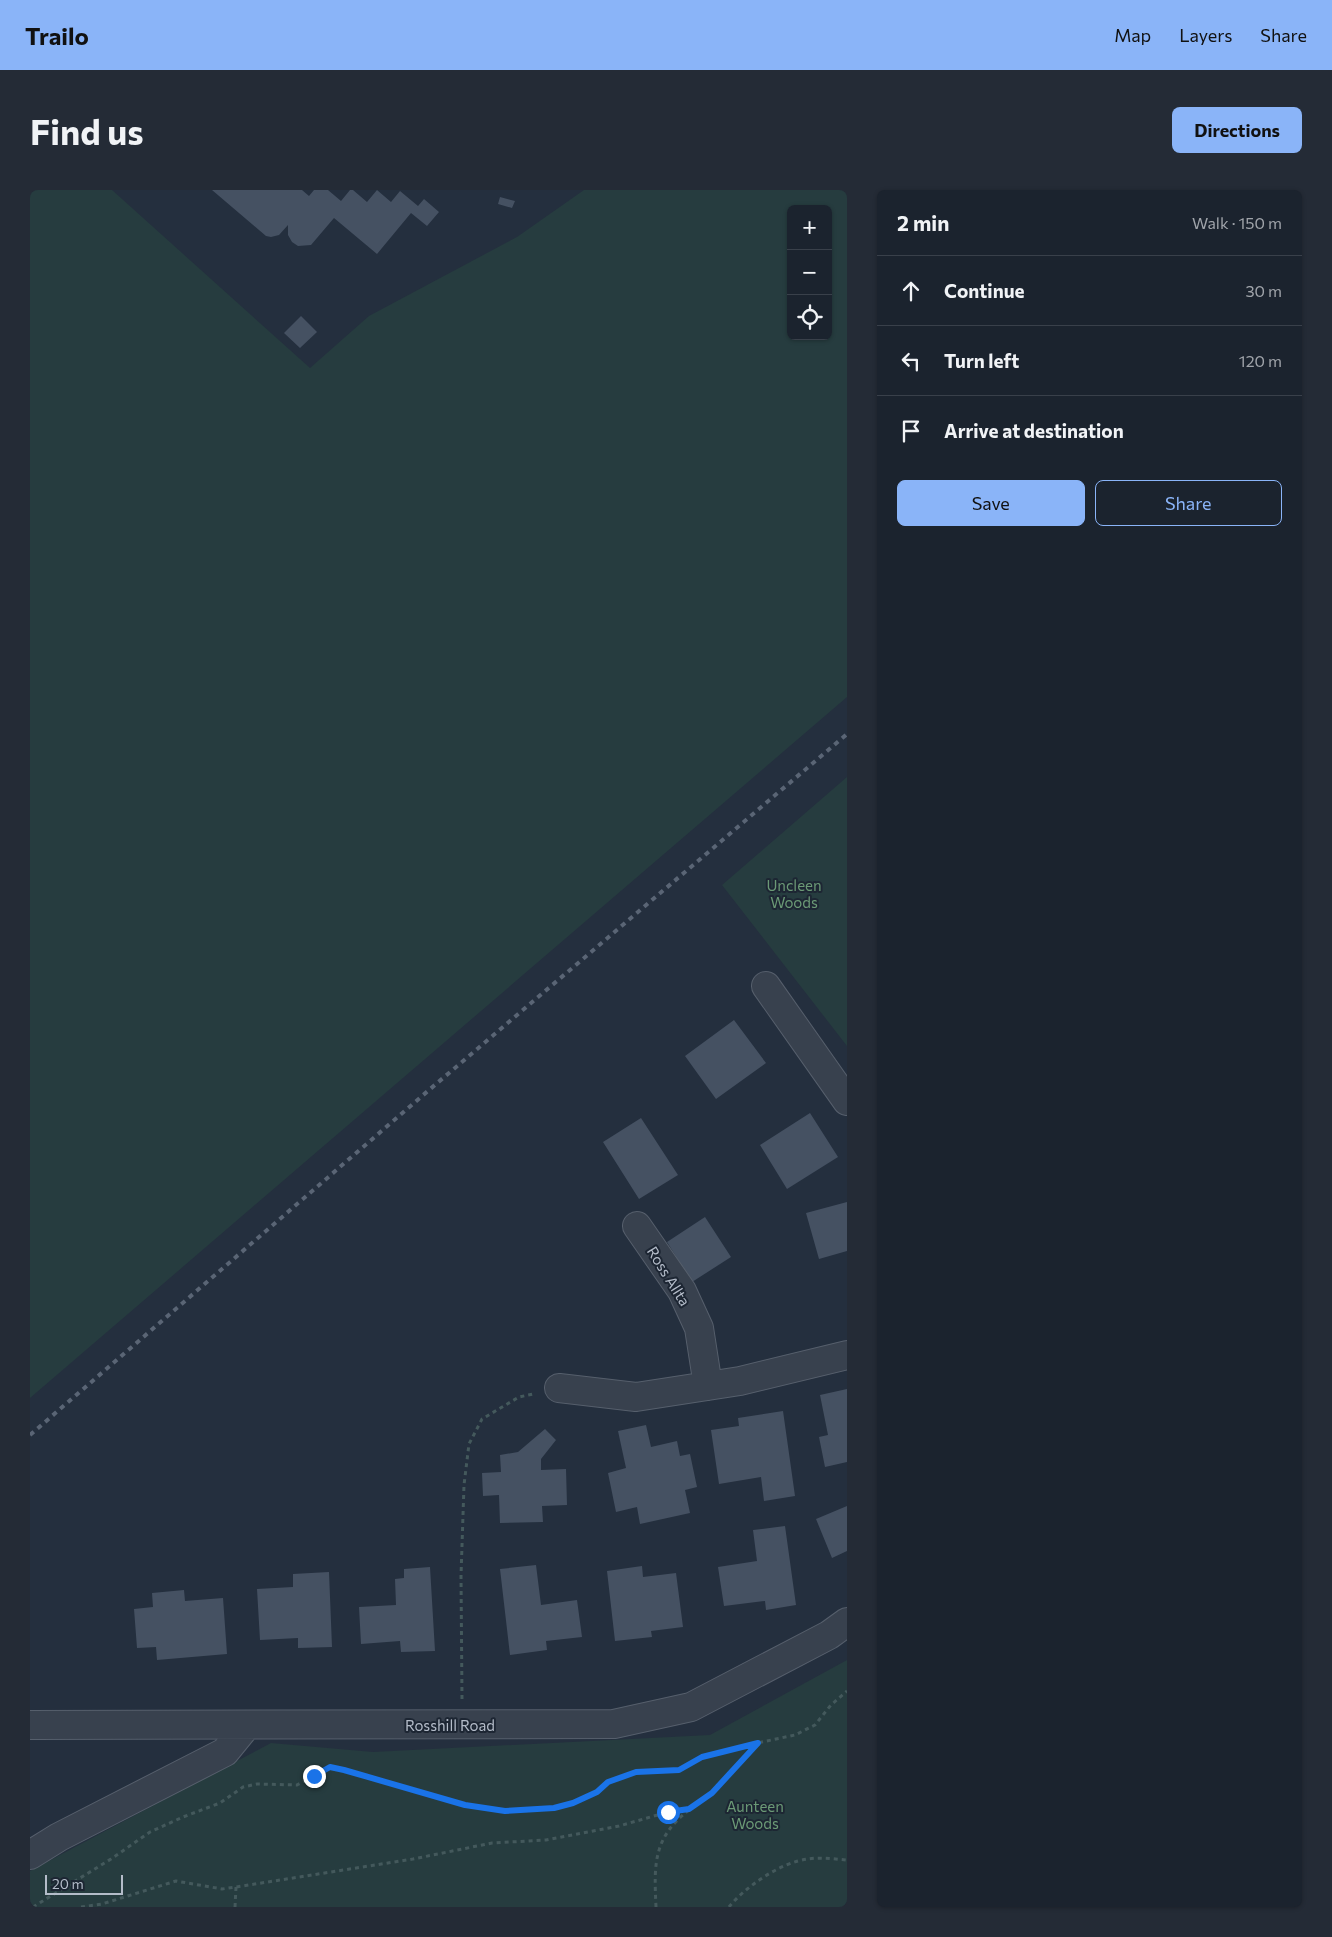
<!DOCTYPE html>
<meta charset="utf-8">
<style>
:root{--surface:#1b232e;--page:#242b36;--text:#f1f3f6;--muted:#a0a4aa;--line:#39404a;--accent:#8ab4f8}
body{margin:0;font-family:Commissioner,sans-serif;background:var(--page);color:var(--text)}
.controls{position:absolute;right:15px;top:15px;display:grid;overflow:hidden;border-radius:8px;box-shadow:0 1px 4px #0004}
.controls button{width:45px;height:45px;display:grid;place-items:center;padding:0;border:0;border-bottom:1px solid var(--line);background:var(--surface);color:var(--text);font:25px sans-serif}
.scale{position:absolute;left:15px;bottom:12px;width:78px;box-sizing:border-box;padding-left:5px;border:2px solid #b4bcc9;border-top:0;font-size:14px;line-height:18px;white-space:nowrap;color:#b4bcc9;-webkit-text-stroke:4px #1d2633;paint-order:stroke}
.stop{position:absolute;width:15px;height:15px;margin:-11px;border:4px solid #1a73e8;border-radius:50%;background:#fff}
.stop.end{background:#1a73e8;border-color:#fff;box-shadow:0 1px 5px #0008}
.list{margin:0;padding:0;list-style:none}
h2{display:flex;justify-content:space-between;align-items:center;height:65px;margin:0;padding:0 20px;font-size:21px}
h2 small{font-size:16px;font-weight:400;color:var(--muted)}
.list li{display:grid;grid-template-columns:32px 1fr auto;gap:15px;align-items:center;box-sizing:border-box;height:70px;padding:0 20px;border-top:1px solid var(--line)}
.list b{display:block;font-size:19px;white-space:nowrap}
.list em{font-size:16px;font-style:normal;color:var(--muted)}
.actions{display:flex;gap:10px;padding:15px 20px}
.actions a{flex:1;padding:11px 0;border:1px solid var(--accent);border-radius:8px;text-align:center;font-size:18px;color:var(--accent)}
.actions .main{background:var(--accent);color:#111}
.icon{flex:none;width:28px;height:28px;fill:none;stroke:currentColor;stroke-width:2;stroke-linecap:round;stroke-linejoin:round}
.map{position:relative;flex:none;width:817px;height:1717px;overflow:hidden;border-radius:8px}
header{display:flex;align-items:center;gap:30px;box-sizing:border-box;height:70px;padding:0 25px;background:var(--accent);color:#111}
header strong{font-size:24px}
nav{display:flex;gap:28px;margin-inline-start:auto;font-size:18px}
.intro{display:flex;align-items:center;justify-content:space-between;box-sizing:border-box;height:120px;padding:0 30px}
h1{margin:0;font-size:35px}
.button{padding:12px 22px;border-radius:8px;background:var(--accent);color:#111;font-size:18px;font-weight:700}
main{display:flex;gap:30px;padding:0 30px}
aside{flex:1;background:var(--surface);border-radius:8px;box-shadow:0 1px 4px #0004}
.map>svg:first-child{display:block}
.green{fill:#263c3f;fill-rule:evenodd}
.building{fill:#455162}
.lines{fill:none;stroke-linecap:round;stroke-linejoin:round}
.minor-casing{stroke:#565f6c;stroke-width:30}
.path{stroke:#44595c;stroke-width:3;stroke-dasharray:4 4;stroke-linecap:butt}
.minor{stroke:#38414e;stroke-width:28}
.rail{stroke:#5a6575;stroke-width:4;stroke-dasharray:5 5;stroke-linecap:butt}
.route{stroke:#1a73e8;stroke-width:6}
.labels{text-anchor:middle;dominant-baseline:central;stroke-width:4;stroke-linejoin:round;paint-order:stroke}
.park-label{font-size:15px;fill:#6b9a76;stroke:#1d2633}
.street-label{font-size:15px;fill:#b4bcc9;stroke:#1d2633}
</style>
<header>
<strong>Trailo</strong>
<nav><a>Map</a><a>Layers</a><a>Share</a></nav>
</header>
<div class="intro"><h1>Find us</h1><a class="button">Directions</a></div>
<main>
<div class="map">
<svg width="817" height="1717" viewBox="0 0 817 1717">
<rect width="100%" height="100%" fill="#242f3e"/>
<!-- green -->
<path class="green" d="M0,0h82l198,178 59,-52 148,-79 67,-47h263v507l-817,701zM761,19h37v127h-37z
M817,587v269l-125,-161z
M817,1470v247h-817v-36l241,-128 102,9 337,-17z"/>
<!-- building -->
<path class="building" d="M182,0h90l7,6 5,-6h14l13,11 9,-11h3l14,12 10,-12 14,12 9,-11 18,15 6,-7 15,13 -12,14 -16,-13 -34,41 -43,-36 -23,27 -13,1 -6,-4 -4,-7v-10l-9,10 -8,2 -5,-1z
M470,7l15,4 -3,7 -14,-4z
M271,126l16,16 -17,16 -16,-15z
M704,830l32,43 -50,36 -31,-43z
M780,923l28,44 -51,32 -27,-44z
M611,928l37,57 -39,24 -36,-57z
M817,1012v49l-28,8 -13,-46z
M675,1027l26,40 -39,25 -25,-40z
M817,1199v73l-22,5 -6,-30 9,-2 -8,-40z
M753,1221l12,85 -31,5 -3,-24 -42,7 -8,-54 28,-4 -1,-8z
M616,1235l5,22 26,-6 3,15 10,-2 7,33 -12,3 5,23 -50,11 -3,-17 -21,5 -8,-39 18,-5 -8,-37z
M515,1239l11,11 -15,19v11l25,-1 1,36 -25,1 1,16 -43,1 -1,-28 -16,1 -1,-23 19,-1 -1,-17 18,-3z
M817,1316v45l-15,7 -16,-39z
M755,1336l11,79 -30,5 -1,-9 -41,5 -6,-39 39,-6 -4,-31z
M506,1375l5,40 36,-5 5,37 -36,4 1,9 -37,5 -10,-86z
M612,1376l1,11 33,-4 7,54 -32,4 1,6 -37,4 -8,-70z
M400,1377l5,84 -34,1 -1,-11 -39,3 -2,-37 37,-2 -1,-26 9,-1v-9z
M299,1382l3,75 -34,1v-10l-38,2 -3,-51 36,-2v-13z
M154,1400l1,11 38,-3 4,56 -70,6 -1,-13 -19,1 -3,-39 19,-2 -1,-14z"/>
<g class="lines">
<defs>
<path id="minor" d="M736,796l81,115
M607,1036l45,65 17,37 9,58
M529,1198l77,9 104,-16 107,-26
M0,1535l584,-1 77,-17 138,-72 18,-13
M0,1665l29,-18 166,-85 22,-27"/>
</defs>
<!-- minor casing -->
<use href="#minor" class="minor-casing"/>
<!-- path -->
<path class="path" d="M432,1509l-1,-123 3,-91 5,-41 13,-25 37,-22 14,-3
M3,1717l78,-48 39,-27 33,-15 37,-14 23,-16 14,-3 40,1 33,-18 14,2 121,36 40,6 49,-3 19,-5 24,-11 10,-10 29,-10 43,-2 22,-13 33,-9 61,-13 20,-10 16,-20 16,-14
M51,1717l21,-3 74,-23 46,8 14,-2 177,-28 79,-16 54,-3 73,-14 49,-14 21,-3 23,-16 45,-49
M205,1717l1,-20
M626,1717c-2,-43 -3,-69 33,-97
M699,1717c16,-20 52,-45 79,-48 13,-2 26,0 39,1"/>
<!-- minor -->
<use href="#minor" class="minor"/>
<!-- rail -->
<path class="rail" d="M0,1245l399,-345 418,-356"/>
</g>
<g class="lines">
<!-- route -->
<path class="route" d="M284,1586l16,-9 14,3 121,35 40,6 49,-3 19,-5 24,-11 11,-10 28,-10 43,-2 23,-13 56,-14 -46,50 -23,16 -21,3"/>
</g>
<g class="labels">
<!-- park labels -->
<g class="park-label">
<text x="764" y="695">Uncleen<tspan x="764" dy="17">Woods</tspan></text>
<text x="725" y="1616">Aunteen<tspan x="725" dy="17">Woods</tspan></text>
</g>
<!-- street labels -->
<g class="street-label">
<text transform="translate(639 1086) rotate(58)">Ross Allta</text>
<text x="420" y="1535">Rosshill Road</text>
</g>
</g>
</svg>
<div class="controls">
<button>+</button>
<button>−</button>
<button><svg class="icon" aria-label="locate" viewBox="0 0 24 24"><circle cx="12" cy="12" r="6"/><path d="M12 2v4M12 18v4M2 12h4M18 12h4"/></svg></button>
</div>
<div class="scale">20 m</div>
<div class="stop" style="left:638px;top:1622px"></div>
<div class="stop end" style="left:284px;top:1586px"></div>
</div>
<aside>
<h2>2 min<small>Walk · 150 m</small></h2>
<ul class="list">
<li><svg class="icon" aria-label="ahead" viewBox="0 0 24 24"><path d="M12 20V5M6 11l6-6 6 6"/></svg><div><b>Continue</b></div><em>30 m</em></li>
<li><svg class="icon" aria-label="left" viewBox="0 0 24 24"><path d="M17 20v-9H6M10 6l-5 5 5 5"/></svg><div><b>Turn left</b></div><em>120 m</em></li>
<li><svg class="icon" aria-label="arrive" viewBox="0 0 24 24"><path d="M6 21V4h12l-3 4 3 4H6"/></svg><div><b>Arrive at destination</b></div></li>
</ul>
<div class="actions"><a class="main">Save</a><a>Share</a></div>
</aside>
</main>
